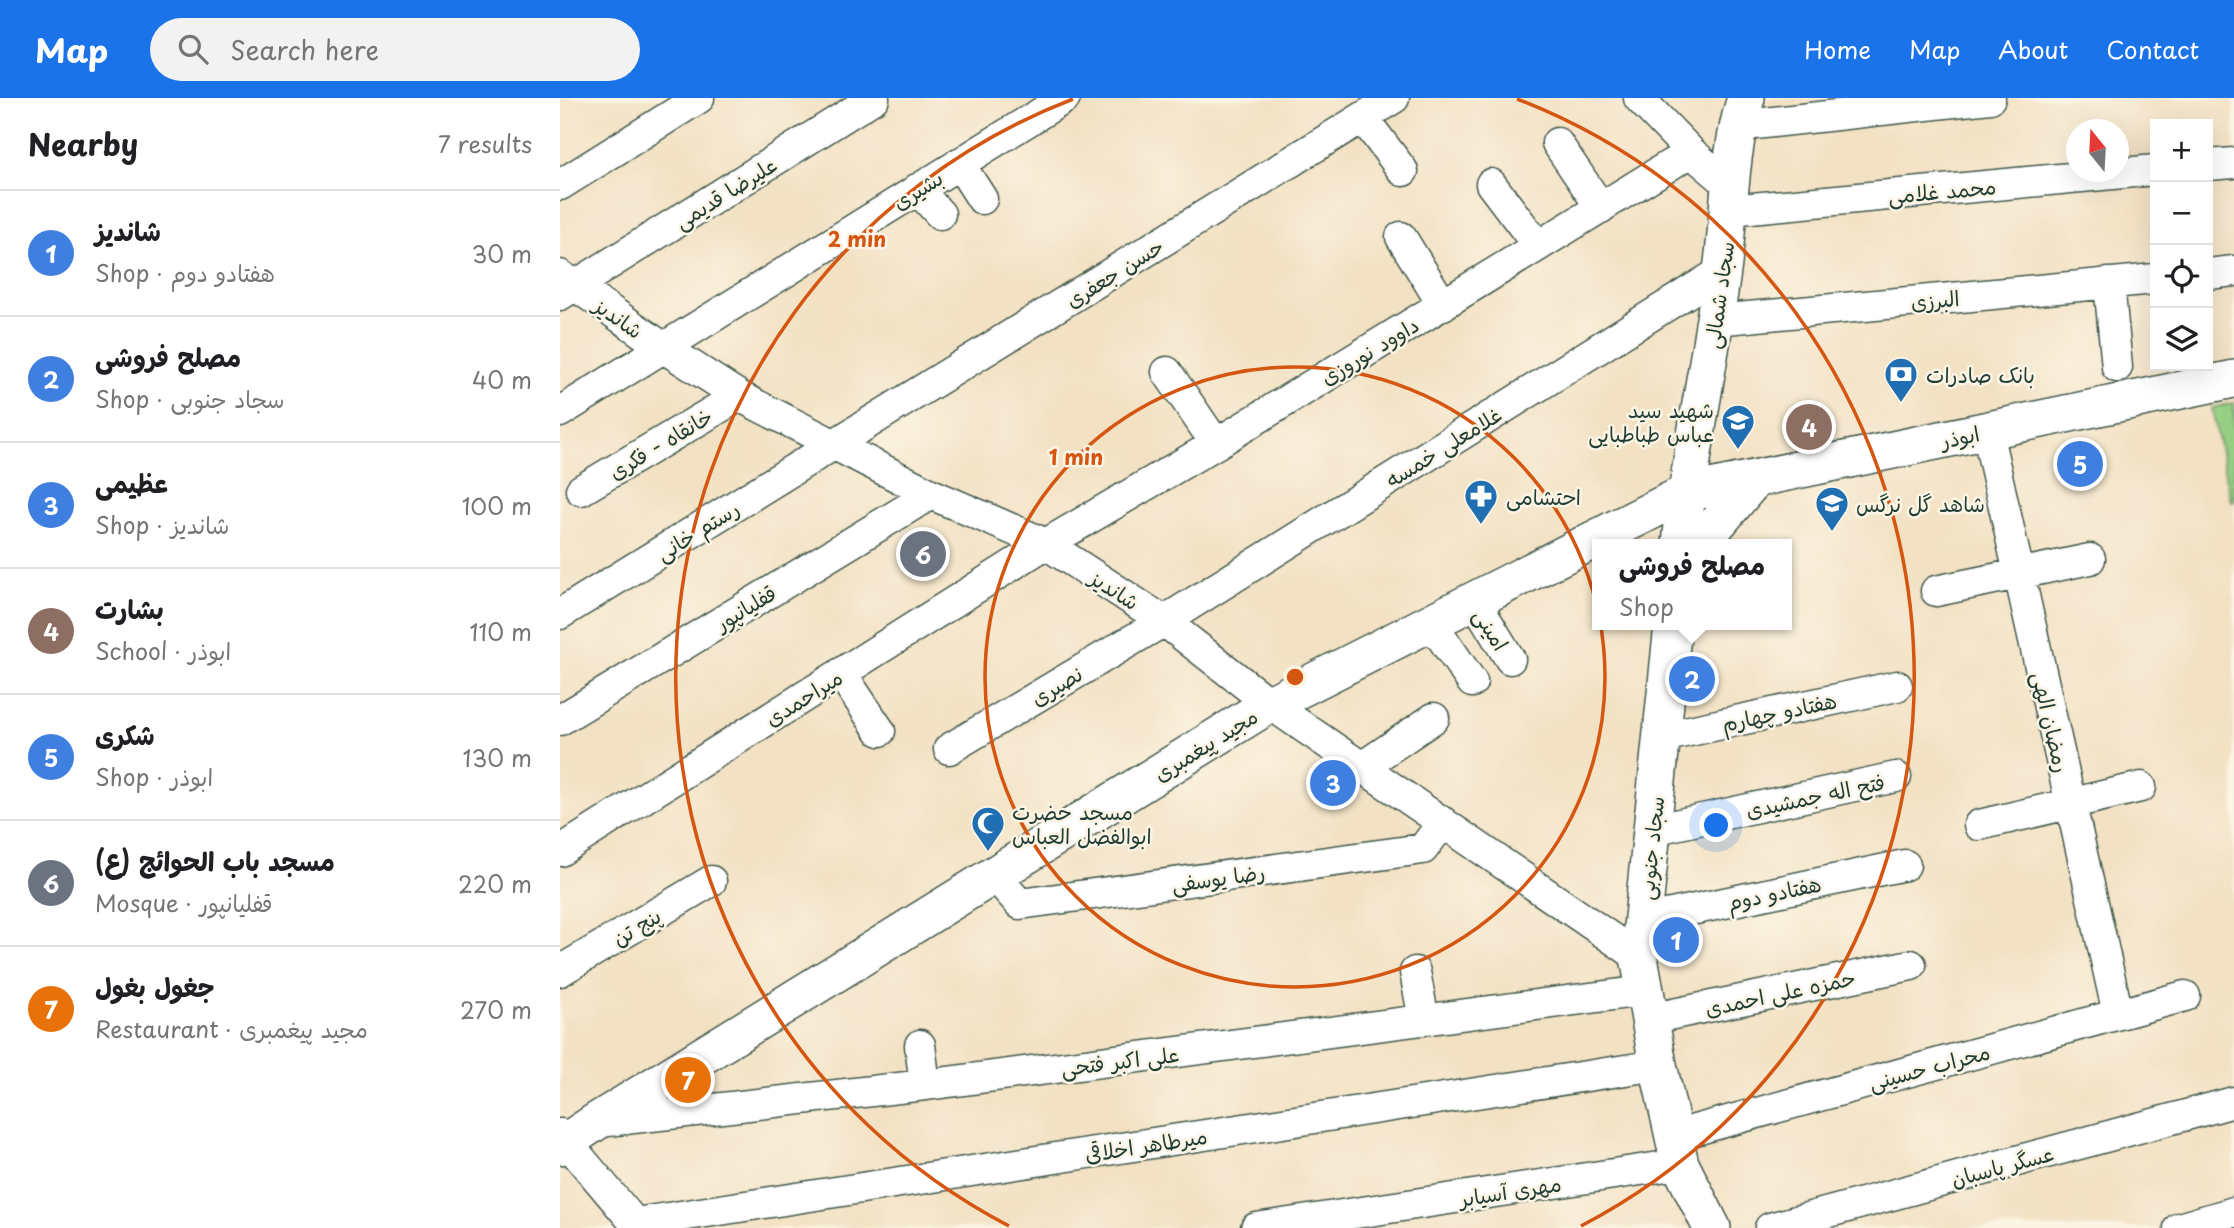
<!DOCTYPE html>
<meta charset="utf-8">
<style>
:root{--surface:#fff;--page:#f2f2f2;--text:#202124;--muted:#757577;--line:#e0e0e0;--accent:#1a73e8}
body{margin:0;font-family:"Playpen Sans","Playpen Sans Arabic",sans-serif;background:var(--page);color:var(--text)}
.controls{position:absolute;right:21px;top:21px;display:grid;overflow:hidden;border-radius:0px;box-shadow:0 7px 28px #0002}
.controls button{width:63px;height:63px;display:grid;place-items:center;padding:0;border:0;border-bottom:2px solid var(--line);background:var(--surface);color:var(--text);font:35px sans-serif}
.compass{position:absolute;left:1506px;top:21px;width:63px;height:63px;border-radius:50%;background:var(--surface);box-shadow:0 7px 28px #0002;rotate:342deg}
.you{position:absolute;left:1157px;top:728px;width:24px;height:24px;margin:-18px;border:5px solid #fff;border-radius:50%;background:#1a73e8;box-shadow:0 0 0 10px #1a73e833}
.badge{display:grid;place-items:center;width:46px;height:46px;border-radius:50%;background:var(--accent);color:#fff;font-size:23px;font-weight:700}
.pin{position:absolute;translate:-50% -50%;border:4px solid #fff;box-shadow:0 2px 7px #0006}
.popup{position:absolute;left:1032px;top:441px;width:200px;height:91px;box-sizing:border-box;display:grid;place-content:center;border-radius:0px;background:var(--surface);filter:drop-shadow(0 2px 5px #0005);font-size:23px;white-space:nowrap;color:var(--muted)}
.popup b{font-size:26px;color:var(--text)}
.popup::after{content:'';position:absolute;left:50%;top:100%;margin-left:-14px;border:14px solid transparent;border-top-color:var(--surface)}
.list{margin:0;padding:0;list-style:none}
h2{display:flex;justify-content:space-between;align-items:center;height:91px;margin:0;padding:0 28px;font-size:30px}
h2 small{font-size:23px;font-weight:400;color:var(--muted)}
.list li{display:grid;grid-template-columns:46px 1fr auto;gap:21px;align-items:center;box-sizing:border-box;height:126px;padding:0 28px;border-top:2px solid var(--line)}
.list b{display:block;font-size:26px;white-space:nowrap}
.list p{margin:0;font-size:23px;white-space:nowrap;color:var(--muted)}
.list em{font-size:23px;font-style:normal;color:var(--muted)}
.icon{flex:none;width:38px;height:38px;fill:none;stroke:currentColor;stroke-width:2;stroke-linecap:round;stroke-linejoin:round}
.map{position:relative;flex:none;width:1674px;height:1130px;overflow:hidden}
header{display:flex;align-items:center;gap:42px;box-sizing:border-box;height:98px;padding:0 35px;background:var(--accent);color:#fff}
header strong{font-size:33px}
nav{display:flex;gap:38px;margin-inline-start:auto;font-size:24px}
.search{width:490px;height:63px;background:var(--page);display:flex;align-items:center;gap:18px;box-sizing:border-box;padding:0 24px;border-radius:38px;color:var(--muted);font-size:26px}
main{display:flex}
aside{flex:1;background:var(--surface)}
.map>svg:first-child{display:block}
.green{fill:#94cf82;stroke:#5a865b;stroke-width:2}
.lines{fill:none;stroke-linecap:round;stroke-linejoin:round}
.minor-casing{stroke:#3f5649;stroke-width:33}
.major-casing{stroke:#3f5649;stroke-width:40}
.minor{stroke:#fff;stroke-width:30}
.major{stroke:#fff;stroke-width:37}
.ring{fill:none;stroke:#d45610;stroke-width:3.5}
.labels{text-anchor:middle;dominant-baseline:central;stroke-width:5;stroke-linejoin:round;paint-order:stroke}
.street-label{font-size:21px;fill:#1f3d34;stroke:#fcf5e5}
.poi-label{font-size:21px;fill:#1f3d34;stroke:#fcf5e5;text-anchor:start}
.centre{fill:#d45610;stroke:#fcf5e5;stroke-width:3.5}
.ring-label{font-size:21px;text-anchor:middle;font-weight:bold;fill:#d45610;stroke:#fcf5e5;stroke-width:5;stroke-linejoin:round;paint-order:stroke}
</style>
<header>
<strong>Map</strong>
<div class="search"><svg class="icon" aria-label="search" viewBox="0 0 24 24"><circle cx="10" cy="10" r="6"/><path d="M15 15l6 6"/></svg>Search here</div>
<nav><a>Home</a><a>Map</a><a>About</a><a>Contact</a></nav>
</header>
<main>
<aside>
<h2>Nearby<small>7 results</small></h2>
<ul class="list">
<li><span class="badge" style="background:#3f7fe0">1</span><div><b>شاندیز</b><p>Shop · هفتادو دوم</p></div><em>30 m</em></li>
<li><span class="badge" style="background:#3f7fe0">2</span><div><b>مصلح فروشی</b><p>Shop · سجاد جنوبی</p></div><em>40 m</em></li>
<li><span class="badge" style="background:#3f7fe0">3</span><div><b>عظیمی</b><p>Shop · شاندیز</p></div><em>100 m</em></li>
<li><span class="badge" style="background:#8d6e63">4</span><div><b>بشارت</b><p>School · ابوذر</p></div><em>110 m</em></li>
<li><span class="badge" style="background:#3f7fe0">5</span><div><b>شکری</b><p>Shop · ابوذر</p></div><em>130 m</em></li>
<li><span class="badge" style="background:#6b7280">6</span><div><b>مسجد باب الحوائج (ع)</b><p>Mosque · قفلیانپور</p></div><em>220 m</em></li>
<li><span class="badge" style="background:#e8710a">7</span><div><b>جغول بغول</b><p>Restaurant · مجید پیغمبری</p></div><em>270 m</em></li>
</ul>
</aside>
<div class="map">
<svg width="1674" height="1130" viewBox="0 0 1674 1130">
<rect width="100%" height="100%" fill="#fcf5e5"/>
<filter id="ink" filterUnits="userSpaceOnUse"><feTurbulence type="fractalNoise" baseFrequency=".0143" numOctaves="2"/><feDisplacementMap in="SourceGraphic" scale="14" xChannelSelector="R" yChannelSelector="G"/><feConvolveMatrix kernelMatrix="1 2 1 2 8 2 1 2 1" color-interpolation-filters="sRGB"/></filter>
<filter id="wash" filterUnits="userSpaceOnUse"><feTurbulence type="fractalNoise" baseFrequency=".00686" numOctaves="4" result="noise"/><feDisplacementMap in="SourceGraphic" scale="28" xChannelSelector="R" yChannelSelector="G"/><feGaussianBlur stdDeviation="1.57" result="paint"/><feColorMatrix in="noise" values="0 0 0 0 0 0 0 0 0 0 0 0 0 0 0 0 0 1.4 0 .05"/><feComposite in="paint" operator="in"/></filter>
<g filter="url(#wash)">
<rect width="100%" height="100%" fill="#f3e1c3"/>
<!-- green -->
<path class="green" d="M1674,305v98h-3l-19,-93z"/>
</g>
<g filter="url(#ink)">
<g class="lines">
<defs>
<path id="minor" d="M1079,0l52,54 41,35
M803,20l40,53
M1177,28l253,-28
M997,45l44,65
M399,65l23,36
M1648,67l26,-2
M931,86l47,62
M0,87l139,-87
M357,91l23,25
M1170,112l425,-40
M841,139l42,68
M1648,176l26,-3
M0,177l104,73 75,48 192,98 115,50 118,77 106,83 369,253
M1549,185l8,84
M0,197l314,-197
M1155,222l440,-41
M607,274l49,72
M0,314l505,-314
M1427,333l131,583
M21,392l158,-94
M1376,493l154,-32
M914,502l36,59
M0,516l834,-516
M871,524l41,60
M281,575l39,58
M0,622l371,-226
M1102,639l235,-51
M389,651l215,-128 558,-350
M802,669l72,-49
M1419,727l162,-38
M1092,732l244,-53
M0,753l479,-303 177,-104 475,-292
M434,777l26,29 403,-55 20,-27
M1083,822l262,-55
M0,873l151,-90
M855,874l9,48
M1089,921l262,-54
M360,947l5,40
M38,1024l327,-37 719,-94
M0,1036l79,94
M1113,1038l512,-140
M75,1125l1023,-158
M696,1130l424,-64
M1210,1130l464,-126
M1619,1130l55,-16"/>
<path id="major" d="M1121,446c9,-91 29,-182 41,-273 8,-57 6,-118 24,-173
M1140,446l55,-65
M1113,527l-34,332 19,108 22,99 32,64
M0,1048l34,-23 676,-419 416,-211 548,-114"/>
</defs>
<!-- minor casing -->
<use href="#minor" class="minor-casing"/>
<!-- major casing -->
<use href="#major" class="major-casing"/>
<!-- minor -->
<use href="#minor" class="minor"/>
<!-- major -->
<use href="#major" class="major"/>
</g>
</g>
<!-- distance rings -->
<g class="ring">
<circle cx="735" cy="579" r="310"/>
<path d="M449 1128A619 619 0 0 1 513 1M957 1A619 619 0 0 1 1021 1128"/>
</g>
<!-- icons -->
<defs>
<symbol id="bank-pin" viewBox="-11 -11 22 30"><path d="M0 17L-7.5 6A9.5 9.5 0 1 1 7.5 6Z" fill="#1f6fb2" stroke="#fcf5e5"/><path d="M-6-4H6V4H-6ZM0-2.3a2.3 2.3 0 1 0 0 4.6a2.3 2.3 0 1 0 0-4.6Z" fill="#fff"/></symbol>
<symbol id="school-pin" viewBox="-11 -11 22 30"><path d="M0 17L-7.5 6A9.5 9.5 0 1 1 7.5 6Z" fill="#1f6fb2" stroke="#fcf5e5"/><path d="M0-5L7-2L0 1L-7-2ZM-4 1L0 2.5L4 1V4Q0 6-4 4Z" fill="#fff"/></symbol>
<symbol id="pharmacy-pin" viewBox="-11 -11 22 30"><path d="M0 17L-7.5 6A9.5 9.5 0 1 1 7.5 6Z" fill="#1f6fb2" stroke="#fcf5e5"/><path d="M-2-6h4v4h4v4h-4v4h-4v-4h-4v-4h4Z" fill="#fff"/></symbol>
<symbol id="mosque-pin" viewBox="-11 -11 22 30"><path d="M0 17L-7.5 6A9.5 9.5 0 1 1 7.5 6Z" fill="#1f6fb2" stroke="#fcf5e5"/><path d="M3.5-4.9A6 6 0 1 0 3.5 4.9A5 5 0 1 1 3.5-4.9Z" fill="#fff"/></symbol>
</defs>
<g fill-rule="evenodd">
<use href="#bank-pin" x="1322" y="257" width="38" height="52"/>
<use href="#school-pin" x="1159" y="304" width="38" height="52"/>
<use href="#pharmacy-pin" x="902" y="379" width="38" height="52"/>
<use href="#school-pin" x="1253" y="386" width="38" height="52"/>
<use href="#mosque-pin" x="409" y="706" width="38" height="52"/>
</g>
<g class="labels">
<!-- street labels -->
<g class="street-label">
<text transform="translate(357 91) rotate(-32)">بشیری</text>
<text transform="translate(1382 92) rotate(-5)">محمد غلامی</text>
<text transform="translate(165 94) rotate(-32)">علیرضا قدیمی</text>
<text transform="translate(554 174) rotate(-32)">حسن جعفری</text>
<text transform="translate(1158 197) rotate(-82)">سجاد شمالی</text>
<text transform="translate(1375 201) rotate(-5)">البرزی</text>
<text transform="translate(59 219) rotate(35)">شاندیز</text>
<text transform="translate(809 252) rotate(-31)">داوود نوروزی</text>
<text transform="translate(1400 338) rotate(-12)">ابوذر</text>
<text transform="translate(100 345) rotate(-31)">خانقاه - فکری</text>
<text transform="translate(883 348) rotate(-32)">غلامعلی خمسه</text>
<text transform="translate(137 432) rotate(-32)">رستم خانی</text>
<text transform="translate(555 491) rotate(33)">شاندیز</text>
<text transform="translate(185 509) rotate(-31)">قفلیانپور</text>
<text transform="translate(932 531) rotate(58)">امینی</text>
<text transform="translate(496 587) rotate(-31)">نصیری</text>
<text transform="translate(243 599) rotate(-32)">میراحمدی</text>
<text transform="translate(1219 613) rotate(-12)">هفتادو چهارم</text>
<text transform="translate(1492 624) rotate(77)">رمضان الهی</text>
<text transform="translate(645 646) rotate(-32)">مجید پیغمبری</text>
<text transform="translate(1255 697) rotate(-12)">فتح اله جمشیدی</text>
<text transform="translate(1090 750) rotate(-84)">سجاد جنوبی</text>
<text transform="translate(658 779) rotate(-8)">رضا یوسفی</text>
<text transform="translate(1214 794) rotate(-12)">هفتادو دوم</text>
<text transform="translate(76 828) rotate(-31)">پنج تن</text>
<text transform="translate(1220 894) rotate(-12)">حمزه علی احمدی</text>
<text transform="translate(560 962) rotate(-7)">علی اکبر فتحی</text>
<text transform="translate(1369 968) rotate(-15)">محراب حسینی</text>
<text transform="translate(586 1046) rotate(-9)">میرطاهر اخلاقی</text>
<text transform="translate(1442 1067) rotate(-15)">عسگر پاسبان</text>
<text transform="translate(950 1092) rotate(-9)">مهری آسیابر</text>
</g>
<!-- poi labels -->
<g class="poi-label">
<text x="1366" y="276">بانک صادرات</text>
<text x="1154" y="311" text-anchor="end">شهید سید<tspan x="1154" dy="24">عباس طباطبایی</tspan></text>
<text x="946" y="398">احتشامی</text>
<text x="1296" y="405">شاهد گل نرگس</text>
<text x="452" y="713">مسجد حضرت<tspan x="452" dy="24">ابوالفضل العباس</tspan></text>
</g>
</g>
<circle cx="735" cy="579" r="10" class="centre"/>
<g class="ring-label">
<text x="297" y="149">2 min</text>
<text x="516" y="367">1 min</text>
</g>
</svg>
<div class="controls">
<button>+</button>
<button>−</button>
<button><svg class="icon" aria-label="locate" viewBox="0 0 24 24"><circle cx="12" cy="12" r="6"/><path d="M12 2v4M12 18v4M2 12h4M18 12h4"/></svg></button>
<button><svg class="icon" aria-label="layers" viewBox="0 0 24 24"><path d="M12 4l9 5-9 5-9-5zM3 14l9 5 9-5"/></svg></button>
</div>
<svg class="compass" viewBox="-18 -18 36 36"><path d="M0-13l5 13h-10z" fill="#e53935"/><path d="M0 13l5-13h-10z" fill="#757577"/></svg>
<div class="you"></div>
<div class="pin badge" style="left:1116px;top:842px;background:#3f7fe0">1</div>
<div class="pin badge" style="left:1132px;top:581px;background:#3f7fe0">2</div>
<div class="popup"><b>مصلح فروشی</b>Shop</div>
<div class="pin badge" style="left:773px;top:685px;background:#3f7fe0">3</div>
<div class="pin badge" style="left:1249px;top:329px;background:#8d6e63">4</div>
<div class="pin badge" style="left:1520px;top:366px;background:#3f7fe0">5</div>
<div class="pin badge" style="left:363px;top:456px;background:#6b7280">6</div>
<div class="pin badge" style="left:128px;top:982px;background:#e8710a">7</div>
</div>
</main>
